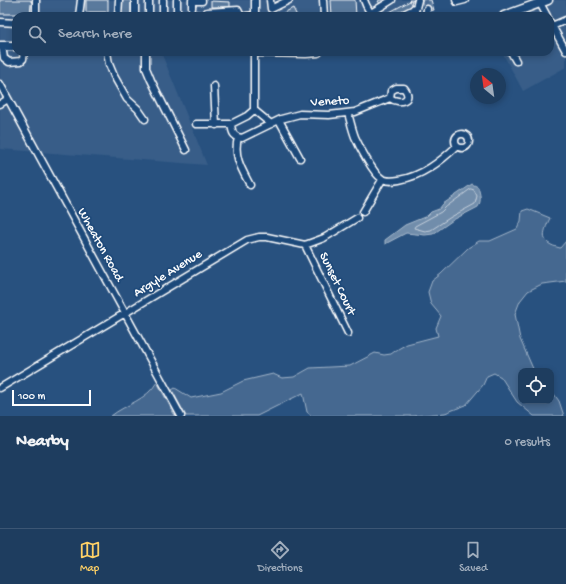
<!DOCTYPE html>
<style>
:root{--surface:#1e3d5f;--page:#2b4868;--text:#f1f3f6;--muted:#a1aebd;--line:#3c5674;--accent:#ffd166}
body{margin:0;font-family:"Gochi Hand",sans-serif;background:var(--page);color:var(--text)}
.controls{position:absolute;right:12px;bottom:12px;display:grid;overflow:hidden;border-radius:8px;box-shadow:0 2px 6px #0003}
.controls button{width:36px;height:36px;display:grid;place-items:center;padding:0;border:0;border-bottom:1px solid var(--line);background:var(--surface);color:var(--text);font:20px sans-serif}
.compass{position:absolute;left:470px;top:68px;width:36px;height:36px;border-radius:50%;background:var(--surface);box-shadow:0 2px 6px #0003;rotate:331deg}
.scale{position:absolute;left:12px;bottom:10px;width:79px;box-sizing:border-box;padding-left:4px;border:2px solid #fff;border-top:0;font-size:11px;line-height:14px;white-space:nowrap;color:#fff;-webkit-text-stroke:3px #1f4a7a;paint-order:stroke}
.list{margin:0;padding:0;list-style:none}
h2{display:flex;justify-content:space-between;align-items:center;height:52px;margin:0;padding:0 16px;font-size:17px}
h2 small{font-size:13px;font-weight:400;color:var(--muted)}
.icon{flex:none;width:22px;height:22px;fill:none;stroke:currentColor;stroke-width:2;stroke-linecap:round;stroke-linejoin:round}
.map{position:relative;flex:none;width:566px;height:416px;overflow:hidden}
.search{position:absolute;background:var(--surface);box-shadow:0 2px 6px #0003;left:12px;right:12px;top:12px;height:44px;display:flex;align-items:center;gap:10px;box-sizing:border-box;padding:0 14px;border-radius:12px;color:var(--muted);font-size:15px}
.sheet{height:112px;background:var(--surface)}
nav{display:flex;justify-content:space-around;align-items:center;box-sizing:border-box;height:56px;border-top:1px solid var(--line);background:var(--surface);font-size:11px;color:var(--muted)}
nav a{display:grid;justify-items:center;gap:2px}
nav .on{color:var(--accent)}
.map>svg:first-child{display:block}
.built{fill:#375d88}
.green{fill:#446890;stroke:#a2b4c8}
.water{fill:#718dab;stroke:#aabbcd}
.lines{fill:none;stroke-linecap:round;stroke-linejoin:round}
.shore{stroke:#c6d1dd;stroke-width:1}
.building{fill:#5a7a9d;stroke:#fff}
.minor-tunnel{stroke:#486b92;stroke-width:6;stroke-dasharray:6 3;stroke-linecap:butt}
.minor-casing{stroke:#fff;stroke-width:9}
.major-casing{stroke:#fff;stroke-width:11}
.minor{stroke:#1f4a7a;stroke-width:6}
.major{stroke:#1f4a7a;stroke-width:8}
.labels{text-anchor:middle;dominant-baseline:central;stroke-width:3.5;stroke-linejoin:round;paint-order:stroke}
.street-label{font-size:13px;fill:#fff;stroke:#1f4a7a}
</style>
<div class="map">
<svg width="566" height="416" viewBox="0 0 566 416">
<rect width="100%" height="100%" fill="#28517f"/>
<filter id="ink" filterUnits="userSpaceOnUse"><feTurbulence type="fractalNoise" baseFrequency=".025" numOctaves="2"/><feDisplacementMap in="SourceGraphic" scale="8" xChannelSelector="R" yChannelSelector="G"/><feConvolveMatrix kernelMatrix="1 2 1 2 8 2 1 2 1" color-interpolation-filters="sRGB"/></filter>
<g filter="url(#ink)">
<!-- built -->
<path class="built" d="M0,0h254v16h-238v28h-16z
M257,0h159l8,16h-167z
M552,0h14v41l-3,2 -13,-24v-3h-1l-7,-12z
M539,5l6,11h-37z
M550,25l16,30v12l-43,24 -21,-39h48z
M0,48h16v4h145l46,113 -207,-16z"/>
<!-- green -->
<path class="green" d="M528,209l22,9c-8,17 -10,25 10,30l6,-7v40l-24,3 -14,7 -8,10 -5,13 5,25 14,32h-13v30h30v-11l8,11 5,15h-30l-17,-14 -16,-25 -7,-4 -7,3 -4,9 -17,20 -21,8 -32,3h-101l-5,-4 -4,-19 -46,23h-71l-14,-26 3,-2 16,10 30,-6 22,-11 30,-7 9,4 12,-1 16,-9 40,-2 25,-13 9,2 7,-1 7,-5 9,-5 31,-8 -2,-8 5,-12 -10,-12 -3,-12 4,-11 9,-7 27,-26 11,-7h11l27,-12 4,-8 1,-10z
M157,382l18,34h-64c15,-12 36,-16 46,-34z"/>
<!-- water -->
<path class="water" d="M472,184l6,3c2,7 4,13 0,20l-25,13 -20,14 -8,1 -19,-2 -21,11v-4l20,-15 22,-9 4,-4 8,-3 4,-5z"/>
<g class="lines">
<!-- shore -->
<path class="shore" d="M471,189l3,1 3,6 -2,8 -24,13 -20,13 -6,1 -11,-3 1,-2 26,-14 5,-5z"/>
</g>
<!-- building -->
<path class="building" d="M0,0h31v2h2v3l-2,-1 -1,10h-30z
M86,0h22v12h-22z
M120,0h11v16h-11z
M331,0h24l1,16h-24z
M380,0h8l-8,4 -2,-3z
M409,0h5l-3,2 2,4 -19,10h-7l-1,-2 24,-13z
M422,0h9l3,10 -9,2z
M211,1l19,1v5h-19z
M293,8l4,8h-19z
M184,11h16v5h-16z"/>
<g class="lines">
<!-- minor-tunnel -->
<path class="minor-tunnel" d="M425,0l2,9"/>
<defs>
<path id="minor" d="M163,0v16
M270,0l1,9 18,-9
M323,0l1,16
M364,0l2,5 6,11
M456,0l1,2 8,-2
M192,1h10
M540,3l7,13
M192,8v-8
M414,8l3,8
M371,13l21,-13
M36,16v-16
M79,16l2,-16
M118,16l1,-16
M135,16v-16
M149,16v-16
M177,16v-16
M207,16v-4l31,-2 3,6
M246,16l9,-1
M255,16v-16
M400,16l16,-8 2,-8
M426,16l1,-7
M0,22l16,1
M550,22l16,29
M552,26l14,-6
M2,46l2,12 5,4 12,-1 2,-2 1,-7
M107,52l2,12 5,12 13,23 11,10 7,10
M146,52v16l5,12 35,70
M254,52v58
M511,52l5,9
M0,84l181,332
M214,86l2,39
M0,104l8,-5
M254,110l17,14
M348,113c2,7 4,16 7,24 4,9 18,36 26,41 5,4 12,3 18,2 23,-4 41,-18 58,-34
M279,120l21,38
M196,124h35c1,8 2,13 11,14l39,-19 19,-5 29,1 26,-3 35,-14c10,7 24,2 14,-10h-8l-5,3 -1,7
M231,124l16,-8 7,-6
M455 141a7 7 0 1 1 14 0a7 7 0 1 1-14 0Z
M238,138c-5,18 4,32 12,47
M363,212l19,-32
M305,245l43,88
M0,388l247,-148 12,-3h8l38,8 19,-7 33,-20"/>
<path id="major" d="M504,16l44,-16
M0,46h16
M258,52l48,1 12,-1"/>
</defs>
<!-- minor casing -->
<use href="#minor" class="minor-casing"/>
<!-- major casing -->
<use href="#major" class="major-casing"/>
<!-- minor -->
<use href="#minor" class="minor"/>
<!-- major -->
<use href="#major" class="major"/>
</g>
</g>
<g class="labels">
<!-- street labels -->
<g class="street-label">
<text transform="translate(330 102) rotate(-3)">Veneto</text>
<text transform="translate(100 245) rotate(61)">Wheaton Road</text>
<text transform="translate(168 274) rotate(-32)">Argyle Avenue</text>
<text transform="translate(337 284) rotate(64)">Sunset Court</text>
</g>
</g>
</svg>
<div class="controls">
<button><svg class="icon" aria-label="locate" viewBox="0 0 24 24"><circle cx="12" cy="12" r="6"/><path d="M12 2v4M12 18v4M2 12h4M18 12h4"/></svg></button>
</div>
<svg class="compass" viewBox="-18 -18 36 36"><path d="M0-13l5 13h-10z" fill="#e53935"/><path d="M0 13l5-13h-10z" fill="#a1aebd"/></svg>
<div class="scale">100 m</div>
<div class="search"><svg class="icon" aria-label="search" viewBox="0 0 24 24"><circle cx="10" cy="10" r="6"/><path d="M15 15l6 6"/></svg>Search here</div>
</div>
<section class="sheet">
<h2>Nearby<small>0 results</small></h2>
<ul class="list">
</ul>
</section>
<nav>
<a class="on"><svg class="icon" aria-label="map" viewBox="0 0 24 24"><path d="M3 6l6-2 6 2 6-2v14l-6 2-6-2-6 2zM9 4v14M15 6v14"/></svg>Map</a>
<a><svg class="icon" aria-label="directions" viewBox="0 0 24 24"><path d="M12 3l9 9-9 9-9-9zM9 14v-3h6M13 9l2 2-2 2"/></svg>Directions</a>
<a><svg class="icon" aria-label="saved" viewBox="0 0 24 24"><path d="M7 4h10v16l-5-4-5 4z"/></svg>Saved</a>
</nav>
